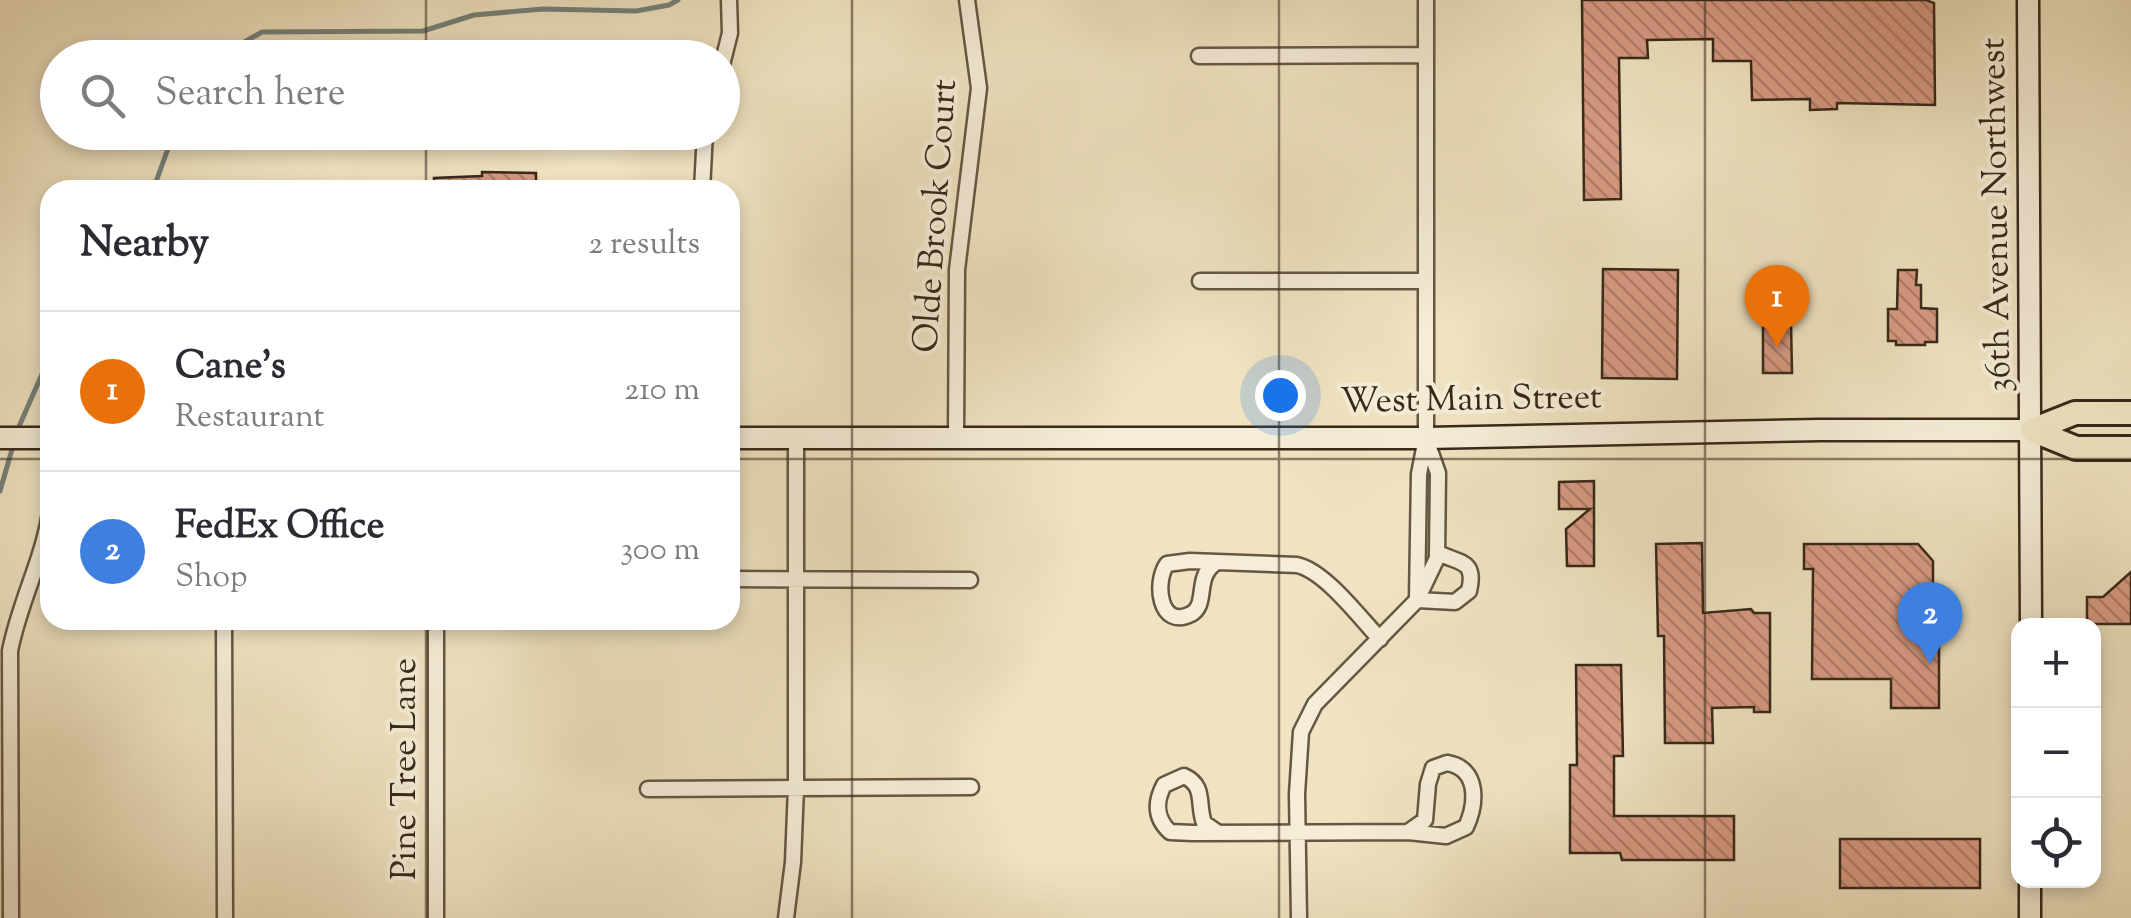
<!DOCTYPE html>
<meta charset="utf-8">
<style>
:root{--surface:#fff;--page:#f7f7f7;--text:#2b2b33;--muted:#7c7c81;--line:#e1e1e2;--accent:#0b8043}
body{margin:0;font-family:"Sorts Mill Goudy",serif;background:var(--page);color:var(--text)}
.controls{position:absolute;right:30px;bottom:30px;display:grid;overflow:hidden;border-radius:20px;box-shadow:0 5px 15px #0003}
.controls button{width:90px;height:90px;display:grid;place-items:center;padding:0;border:0;border-bottom:2px solid var(--line);background:var(--surface);color:var(--text);font:50px sans-serif}
.you{position:absolute;left:1280px;top:395px;width:35px;height:35px;margin:-25px;border:8px solid #fff;border-radius:50%;background:#1a73e8;box-shadow:0 0 0 15px #1a73e833}
.badge{display:grid;place-items:center;width:65px;height:65px;border-radius:50%;background:var(--accent);color:#fff;font-size:32px;font-weight:700}
.pin{position:absolute;translate:-50% -82px;filter:drop-shadow(0 2px 5px #0008)}
.pin::after{content:'';position:absolute;top:52px;width:35px;height:30px;background:inherit;clip-path:polygon(0 0,100% 0,50% 100%)}
.list{margin:0;padding:0;list-style:none}
h2{display:flex;justify-content:space-between;align-items:center;height:130px;margin:0;padding:0 40px;font-size:42px}
h2 small{font-size:32px;font-weight:400;color:var(--muted)}
.list li{display:grid;grid-template-columns:65px 1fr auto;gap:30px;align-items:center;box-sizing:border-box;height:160px;padding:0 40px;border-top:2px solid var(--line)}
.list b{display:block;font-size:38px;white-space:nowrap}
.list p{margin:0;font-size:32px;white-space:nowrap;color:var(--muted)}
.list em{font-size:32px;font-style:normal;color:var(--muted)}
.icon{flex:none;width:55px;height:55px;fill:none;stroke:currentColor;stroke-width:2;stroke-linecap:round;stroke-linejoin:round}
.map{position:relative;flex:none;width:2131px;height:918px;overflow:hidden}
.search{position:absolute;background:var(--surface);box-shadow:0 5px 15px #0003;left:40px;top:40px;width:700px;height:110px;display:flex;align-items:center;gap:25px;box-sizing:border-box;padding:0 35px;border-radius:55px;color:var(--muted);font-size:38px}
.panel{position:absolute;background:var(--surface);box-shadow:0 5px 15px #0003;left:40px;top:180px;width:700px;height:450px;border-radius:30px}
.map>svg:first-child{display:block}
.lines{fill:none;stroke-linecap:round;stroke-linejoin:round}
.stream{stroke:#74817a;stroke-width:5}
.building{fill:url(#building-back-hatch);stroke:#372819;stroke-width:2.5}
.minor-casing{stroke:#655743;stroke-width:19}
.secondary-casing{stroke:#372819;stroke-width:25}
.primary-casing{stroke:#372819;stroke-width:28}
.minor{stroke:#f5edd7;stroke-width:14}
.secondary{stroke:#f5edd7;stroke-width:20}
.primary{stroke:#efe3c1;stroke-width:22}
.grid{fill:none;stroke:#372819;stroke-width:2.5;stroke-opacity:0.55}
.labels{text-anchor:middle;dominant-baseline:central;stroke-width:8;stroke-linejoin:round;paint-order:stroke}
.street-label{font-size:35px;fill:#372819;stroke:#f5edd7}
</style>
<div class="map">
<svg width="2131" height="918" viewBox="0 0 2131 918">
<defs>
<pattern id="building-back-hatch" width="6" height="6" patternUnits="userSpaceOnUse" patternTransform="scale(2.5)"><rect width="6" height="6" fill="#d89a83"/><path d="M-1 5l2 2M0 0l6 6M5-1l2 2" fill="none" stroke="#b07e6a"/></pattern>
</defs>
<rect width="100%" height="100%" fill="#efe3c1"/>
<filter id="stains"><feTurbulence type="fractalNoise" baseFrequency=".002" numOctaves="4"/><feColorMatrix values="0 0 0 0 .2 0 0 0 0 .09 0 0 0 0 .02 0 0 0 .5 -.17"/></filter>
<radialGradient id="worn" r=".72"><stop offset=".6" stop-color="#630" stop-opacity="0"/><stop offset="1" stop-color="#630" stop-opacity=".3"/></radialGradient>
<g class="lines">
<!-- stream -->
<path class="stream" d="M216,58l46,-26 161,-1 51,-16 69,-6 93,2 33,-6 9,-5
M153,190l21,-58
M17,431l33,-75
M0,491l13,-45"/>
</g>
<!-- building -->
<path class="building" d="M1582,0h344l8,3 1,102 -98,-2v6l-27,1v-11l-58,1 -1,-39h-38v-22l-66,1 1,18h-29l2,141 -37,1z
M482,172l54,1v17h-102v-12l48,-2z
M1603,269l75,1 -1,109 -75,-1z
M1898,270h19l-1,15h5v23l16,1v33h-12v3h-29v-4h-8v-32h9z
M1763,315h24v7h4l1,51h-29z
M1594,481v85h-27l-1,-37 24,-20h-31v-27z
M1702,543l1,70 48,-4 3,4h16v99h-16v-5l-42,1 1,35h-48l-1,-107h-6l-2,-92z
M1804,544h114l15,17v61h6v86h-48v-29h-79l1,-110h-9z
M2131,572v52h-44v-27h16z
M1576,665h45l2,91h-9v60h120v44h-112l-2,-7h-50v-88h7z
M1840,839h140v49h-140z"/>
<g class="lines">
<defs>
<path id="minor" d="M1199,56l227,-1
M722,65l8,-32 -1,-33
M702,190l3,-58
M1200,281h225
M956,437l1,-167 22,-182 -12,-88
M1214,564c-19,14 -6,41 -23,50 -32,16 -37,-32 -24,-50l23,-3 107,4c28,6 63,53 83,74
M730,579l240,1
M1417,600l2,-126 7,-36v-438
M1417,600l38,2 14,-11c8,-33 -12,-27 -32,-39
M224,620l1,298
M648,789l323,-2
M1217,832l-13,-9c-7,-19 2,-37 -20,-47l-20,9c-9,17 -9,33 6,47l23,1 215,-1 38,4 20,-9c11,-24 13,-59 -19,-64l-14,5 -5,16 -3,36 -17,12
M11,918l-1,-267c9,-48 33,-91 40,-139
M436,918v-298
M786,918l7,-56 3,-75v-350
M1299,918l-2,-124 4,-62 14,-28 102,-104 20,-42 1,-85 -12,-34"/>
<path id="secondary" d="M2028,0l3,626
M0,438h50
M730,438h696l394,-8h212
M2030,918v-38"/>
<path id="primary" d="M2032,430l44,18h55
M2032,430l43,-17h56"/>
</defs>
<!-- minor casing -->
<use href="#minor" class="minor-casing"/>
<!-- secondary casing -->
<use href="#secondary" class="secondary-casing"/>
<!-- primary casing -->
<use href="#primary" class="primary-casing"/>
<!-- minor -->
<use href="#minor" class="minor"/>
<!-- secondary -->
<use href="#secondary" class="secondary"/>
<!-- primary -->
<use href="#primary" class="primary"/>
</g>
<!-- grid -->
<path class="grid" d="M426,0v58M852,0v918M1279,0v918M1705,0v918M426,132v58M0,459h50M730,459h1401M426,620v298"/>
<g class="labels">
<!-- street labels -->
<g class="street-label">
<text transform="translate(1998 215) rotate(-91)">36th Avenue Northwest</text>
<text transform="translate(937 216) rotate(-86)">Olde Brook Court</text>
<text transform="translate(1471 401) rotate(-1)">West Main Street</text>
<text transform="translate(406 769) rotate(-90)">Pine Tree Lane</text>
</g>
</g>
<rect width="100%" height="100%" filter="url(#stains)"/>
<rect width="100%" height="100%" fill="url(#worn)"/>
</svg>
<div class="controls">
<button>+</button>
<button>−</button>
<button><svg class="icon" aria-label="locate" viewBox="0 0 24 24"><circle cx="12" cy="12" r="6"/><path d="M12 2v4M12 18v4M2 12h4M18 12h4"/></svg></button>
</div>
<div class="you"></div>
<div class="pin badge" style="left:1777px;top:347px;background:#e8710a">1</div>
<div class="pin badge" style="left:1930px;top:664px;background:#3f7fe0">2</div>
<div class="search"><svg class="icon" aria-label="search" viewBox="0 0 24 24"><circle cx="10" cy="10" r="6"/><path d="M15 15l6 6"/></svg>Search here</div>
<section class="panel">
<h2>Nearby<small>2 results</small></h2>
<ul class="list">
<li><span class="badge" style="background:#e8710a">1</span><div><b>Cane's</b><p>Restaurant</p></div><em>210 m</em></li>
<li><span class="badge" style="background:#3f7fe0">2</span><div><b>FedEx Office</b><p>Shop</p></div><em>300 m</em></li>
</ul>
</section>
</div>
